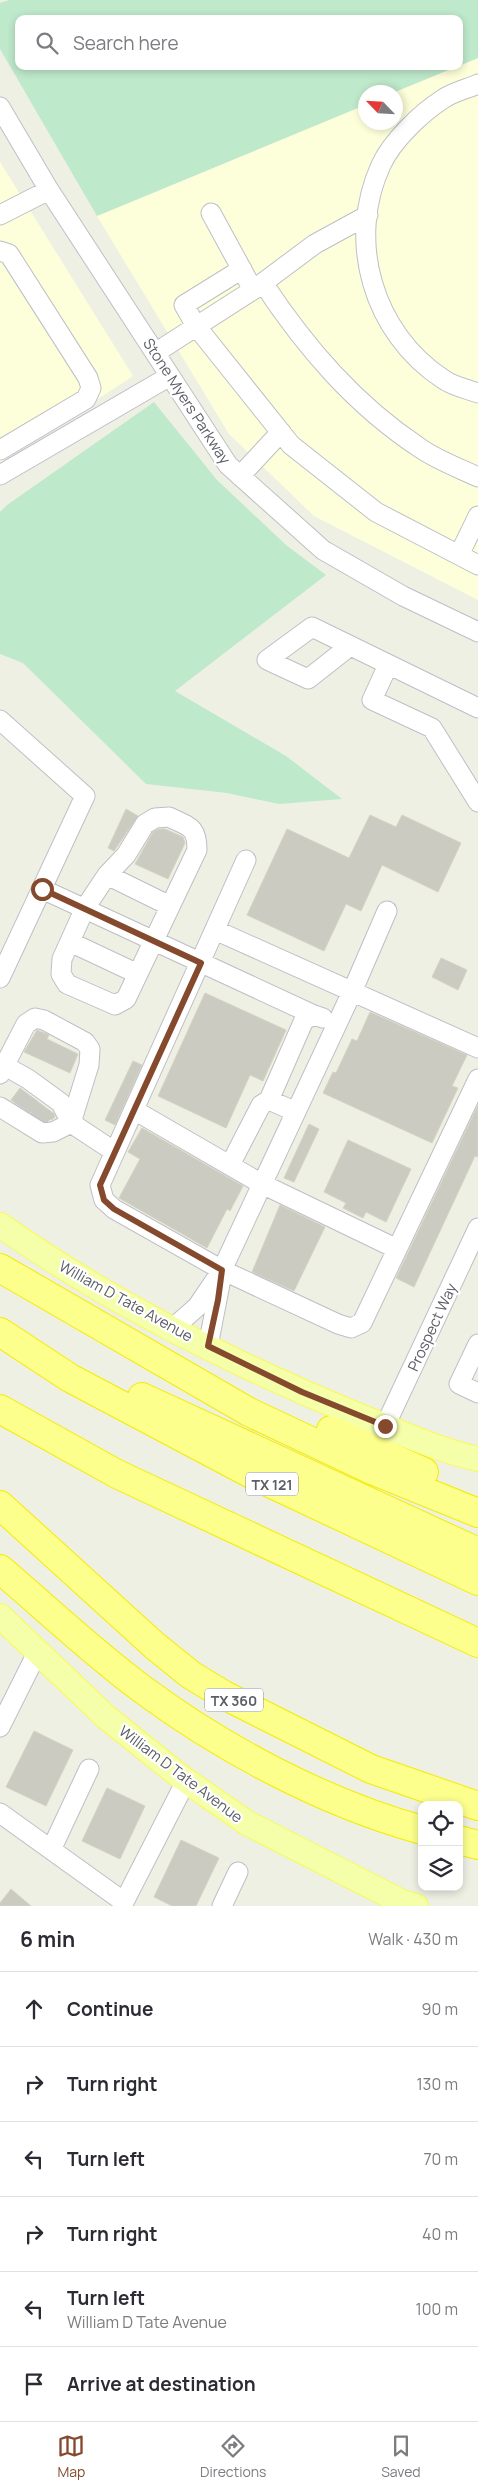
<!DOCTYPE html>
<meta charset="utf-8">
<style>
:root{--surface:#fff;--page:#f7f7f7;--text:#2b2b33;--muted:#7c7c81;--line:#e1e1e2;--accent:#854a2d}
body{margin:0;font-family:Manrope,sans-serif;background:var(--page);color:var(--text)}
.controls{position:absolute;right:15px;bottom:15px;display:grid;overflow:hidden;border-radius:10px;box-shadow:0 2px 8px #0003}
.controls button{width:45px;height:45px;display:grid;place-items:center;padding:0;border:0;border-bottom:1px solid var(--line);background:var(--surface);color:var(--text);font:25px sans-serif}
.compass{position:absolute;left:358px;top:85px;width:45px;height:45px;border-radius:50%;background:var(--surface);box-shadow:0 2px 8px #0003;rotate:295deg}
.stop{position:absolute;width:15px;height:15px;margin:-11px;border:4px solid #854a2d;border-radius:50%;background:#fff}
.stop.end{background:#854a2d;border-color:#fff;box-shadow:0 1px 5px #0008}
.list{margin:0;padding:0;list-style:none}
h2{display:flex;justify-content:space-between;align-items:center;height:65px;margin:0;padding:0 20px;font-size:21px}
h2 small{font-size:16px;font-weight:400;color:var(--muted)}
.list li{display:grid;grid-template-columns:32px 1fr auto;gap:15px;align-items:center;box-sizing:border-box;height:75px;padding:0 20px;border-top:1px solid var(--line)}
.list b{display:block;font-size:19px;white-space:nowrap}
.list p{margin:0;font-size:16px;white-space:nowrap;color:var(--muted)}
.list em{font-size:16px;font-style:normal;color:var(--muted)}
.icon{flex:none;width:28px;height:28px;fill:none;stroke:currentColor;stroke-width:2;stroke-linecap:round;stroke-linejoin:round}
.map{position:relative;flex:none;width:478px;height:1906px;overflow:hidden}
.search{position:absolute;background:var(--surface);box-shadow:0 2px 8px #0003;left:15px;right:15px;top:15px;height:55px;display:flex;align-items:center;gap:12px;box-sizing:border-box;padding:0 18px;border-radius:10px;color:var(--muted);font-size:19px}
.sheet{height:515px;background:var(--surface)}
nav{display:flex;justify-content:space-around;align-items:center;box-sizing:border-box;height:70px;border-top:1px solid var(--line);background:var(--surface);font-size:14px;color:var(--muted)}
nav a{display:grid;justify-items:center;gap:2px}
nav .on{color:var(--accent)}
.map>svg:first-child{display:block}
.commercial{fill:#fdffda}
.green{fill:#bfe9cb}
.building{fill:#cbcbc1;stroke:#d5d4c2}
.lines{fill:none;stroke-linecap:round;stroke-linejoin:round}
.minor-tunnel{stroke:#caccc4;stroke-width:19;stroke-dasharray:19 9;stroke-linecap:butt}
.minor-casing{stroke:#bebfc6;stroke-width:21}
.major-casing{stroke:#fafa52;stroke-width:26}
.highway-casing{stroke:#f4ec00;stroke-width:30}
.minor{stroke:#fff;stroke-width:19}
.major{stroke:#f5ffaa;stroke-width:24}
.highway{stroke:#fcff8c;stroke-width:28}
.route{stroke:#854a2d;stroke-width:6}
.labels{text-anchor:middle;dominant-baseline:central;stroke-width:4.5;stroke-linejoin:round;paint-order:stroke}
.shield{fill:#fff;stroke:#8d8e94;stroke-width:1}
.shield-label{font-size:14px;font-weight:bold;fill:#5c5e66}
.street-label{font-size:15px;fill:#5c5e66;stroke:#fff}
</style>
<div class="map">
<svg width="478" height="1906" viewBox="0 0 478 1906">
<rect width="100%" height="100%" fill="#eff0e4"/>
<!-- commercial -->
<path class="commercial" d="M478,58v542l-164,-84 -85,-82 -132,-218 268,-111 1,17h30l-1,-30z
M0,162l133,214 -133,87z"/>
<!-- green -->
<path class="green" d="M9,0h469v58l-19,8v-47h-440v47h439l-63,26h-29l-1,13 -268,111 -97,-167v-46z
M154,402l63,78 69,65 40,30 -151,116 111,65 56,43 -63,5 -52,-11 -81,-9 -123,-121 -23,-9v-142l7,-7z"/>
<!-- building -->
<path class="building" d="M126,809l12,7 -24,35 -6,-3z
M370,815l26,12 6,-12 59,28 -23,49 -56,-27 -21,46 -15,-7 -22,47 -77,-36 40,-86 62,29z
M158,829h7l18,8 2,6 -17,36 -33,-15 18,-32z
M441,958l26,12 -9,20 -26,-13z
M205,993l81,37 -23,51 -13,-6 -24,53 -68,-32z
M370,1012l97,43 -15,31 6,2 -26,55 -109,-50 10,-21 3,1 16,-34 5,2z
M37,1030l12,5 -2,4 31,15 -8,19 -46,-21z
M133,1061l9,4 -27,60 -10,-5z
M20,1088l34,26 1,3 -2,2 -8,2 -34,-21z
M478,1105v52l-3,-1 -61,131 -18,-9z
M309,1124l10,5 -25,53 -10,-4z
M142,1128l101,58 -13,25 -3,-2 -20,39 -88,-50 21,-39 -12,-7z
M348,1140l63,29 -25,53 -20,-10 -3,6 -20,-10 3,-5 -22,-11z
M280,1205l45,22 -31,64 -42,-19z
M34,1731l39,19 -27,56 -40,-19z
M107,1788l38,18 -25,53 -38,-18z
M181,1840l38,18 -23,48h-24l-18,-9z
M11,1889l20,17h-31v-3z"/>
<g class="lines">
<!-- minor-tunnel -->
<path class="minor-tunnel" d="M22,1108l8,-12
M38,1120l8,-12"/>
<defs>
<path id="minor" d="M478,84c-11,5 -25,8 -35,15 -22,14 -51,42 -62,66 -35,76 -8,168 62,214 9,7 24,10 35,14
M0,107l49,83 179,275 95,85 80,46 75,36
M211,213l42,77 62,-46 53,-29
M0,215l49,-25
M0,251l9,3 79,124 3,10 -5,11 -86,51
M242,269l-58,36 12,21 95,119 85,67 102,53
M263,283c43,65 92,122 157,165 17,12 39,20 58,29
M155,353l98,-63
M0,475l170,-99
M240,476l41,-44
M459,555l19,-39
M350,646l-42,33 -41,-19 45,-33 166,81
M388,665l-16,35 60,28 46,74
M0,720l85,76 -85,182
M169,817c20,10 28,9 28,33l-71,149 -11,6 -48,-21 -6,-10 1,-15 23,-51 22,-33 19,-20 19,-31 10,-6z
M246,860l-146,325 4,15 10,9 108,61 116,54 13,4 11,-5 116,-244
M107,875l63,31
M42,889l272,126
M215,930l263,118
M70,942l68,32
M0,1063l28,16 33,24 10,20 44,29
M0,1074l26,-50 9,-6 9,2 41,22 5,7 -1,16 -18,58 -18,9 -11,1 -42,-26
M269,1100l35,-80 10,-5 9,3
M134,1110l128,74 135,65
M230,1165l31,-60 8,-5 27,12
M173,1328l24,-21 25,-37 130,-278 35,-81
M478,1344l-19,40 19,9
M208,1346l14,-72
M385,1426l93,-198
M0,1727l37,-74
M0,1813l124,89 62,-121
M51,1850l38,-81
M222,1906l16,-34"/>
<path id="major" d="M0,1225c105,74 232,138 350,187 42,17 84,37 128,47
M0,1616l106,101 75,60 66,46 155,79 14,4"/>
<path id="highway" d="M0,1268l249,144 123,58 106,43
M0,1332l70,46 187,99 221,104
M142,1397l336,155
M0,1409l117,65 361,169
M331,1430l93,42
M0,1505l155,141 36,29 33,20 147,74 107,37
M0,1569c47,40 92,83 142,120 81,60 182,114 280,141
M459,1840l19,5"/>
</defs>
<!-- minor casing -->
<use href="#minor" class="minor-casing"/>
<!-- major casing -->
<use href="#major" class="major-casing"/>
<!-- highway casing -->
<use href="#highway" class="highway-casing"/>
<!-- minor -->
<use href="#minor" class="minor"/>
<!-- major -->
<use href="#major" class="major"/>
<!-- highway -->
<use href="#highway" class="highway"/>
</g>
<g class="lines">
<!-- route -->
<path class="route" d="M42,889l159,74 -101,222 4,15 10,9 108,61 -4,30 -10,46 94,46 83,34"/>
</g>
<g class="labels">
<!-- shield labels -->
<g class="shield">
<rect x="246" y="1472.5" width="52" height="23" rx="4"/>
<rect x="205" y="1688.5" width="58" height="23" rx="4"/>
</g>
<g class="shield-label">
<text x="272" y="1484">TX 121</text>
<text x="234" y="1700">TX 360</text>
</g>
<!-- street labels -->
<g class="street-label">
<text transform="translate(187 401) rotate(57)">Stone Myers Parkway</text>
<text transform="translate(126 1301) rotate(29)">William D Tate Avenue</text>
<text transform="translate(432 1327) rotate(-65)">Prospect Way</text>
<text transform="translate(181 1774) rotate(37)">William D Tate Avenue</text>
</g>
</g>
</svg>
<div class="controls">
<button><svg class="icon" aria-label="locate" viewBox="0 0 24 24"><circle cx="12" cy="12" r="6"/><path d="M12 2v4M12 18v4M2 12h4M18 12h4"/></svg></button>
<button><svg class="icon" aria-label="layers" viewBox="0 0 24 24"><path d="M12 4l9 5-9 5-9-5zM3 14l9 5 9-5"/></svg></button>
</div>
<svg class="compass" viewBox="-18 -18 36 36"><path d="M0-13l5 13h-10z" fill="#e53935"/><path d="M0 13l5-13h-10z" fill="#7c7c81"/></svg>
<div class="stop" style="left:42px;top:889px"></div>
<div class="stop end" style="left:385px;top:1426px"></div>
<div class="search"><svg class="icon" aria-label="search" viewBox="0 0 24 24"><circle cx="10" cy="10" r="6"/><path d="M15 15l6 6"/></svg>Search here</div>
</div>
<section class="sheet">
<h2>6 min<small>Walk · 430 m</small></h2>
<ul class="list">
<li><svg class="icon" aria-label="ahead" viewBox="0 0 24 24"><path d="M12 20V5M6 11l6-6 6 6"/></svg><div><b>Continue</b></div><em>90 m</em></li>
<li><svg class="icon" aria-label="right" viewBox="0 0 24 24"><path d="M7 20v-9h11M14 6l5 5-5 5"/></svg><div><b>Turn right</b></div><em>130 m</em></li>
<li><svg class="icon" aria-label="left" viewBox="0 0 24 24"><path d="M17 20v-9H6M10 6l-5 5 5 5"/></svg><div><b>Turn left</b></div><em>70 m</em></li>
<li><svg class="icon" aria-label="right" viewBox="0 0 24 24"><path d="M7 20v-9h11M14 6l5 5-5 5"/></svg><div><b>Turn right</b></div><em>40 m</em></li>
<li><svg class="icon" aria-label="left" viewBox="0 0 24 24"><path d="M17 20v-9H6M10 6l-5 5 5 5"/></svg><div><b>Turn left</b><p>William D Tate Avenue</p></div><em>100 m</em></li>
<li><svg class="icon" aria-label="arrive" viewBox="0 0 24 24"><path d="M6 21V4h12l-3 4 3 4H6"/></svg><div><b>Arrive at destination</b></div></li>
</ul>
</section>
<nav>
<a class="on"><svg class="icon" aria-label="map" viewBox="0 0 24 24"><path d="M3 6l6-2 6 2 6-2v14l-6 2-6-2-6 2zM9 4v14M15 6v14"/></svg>Map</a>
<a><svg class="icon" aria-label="directions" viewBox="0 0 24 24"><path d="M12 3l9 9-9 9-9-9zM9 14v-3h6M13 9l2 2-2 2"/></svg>Directions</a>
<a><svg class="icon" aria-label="saved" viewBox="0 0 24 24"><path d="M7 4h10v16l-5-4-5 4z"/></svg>Saved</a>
</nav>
